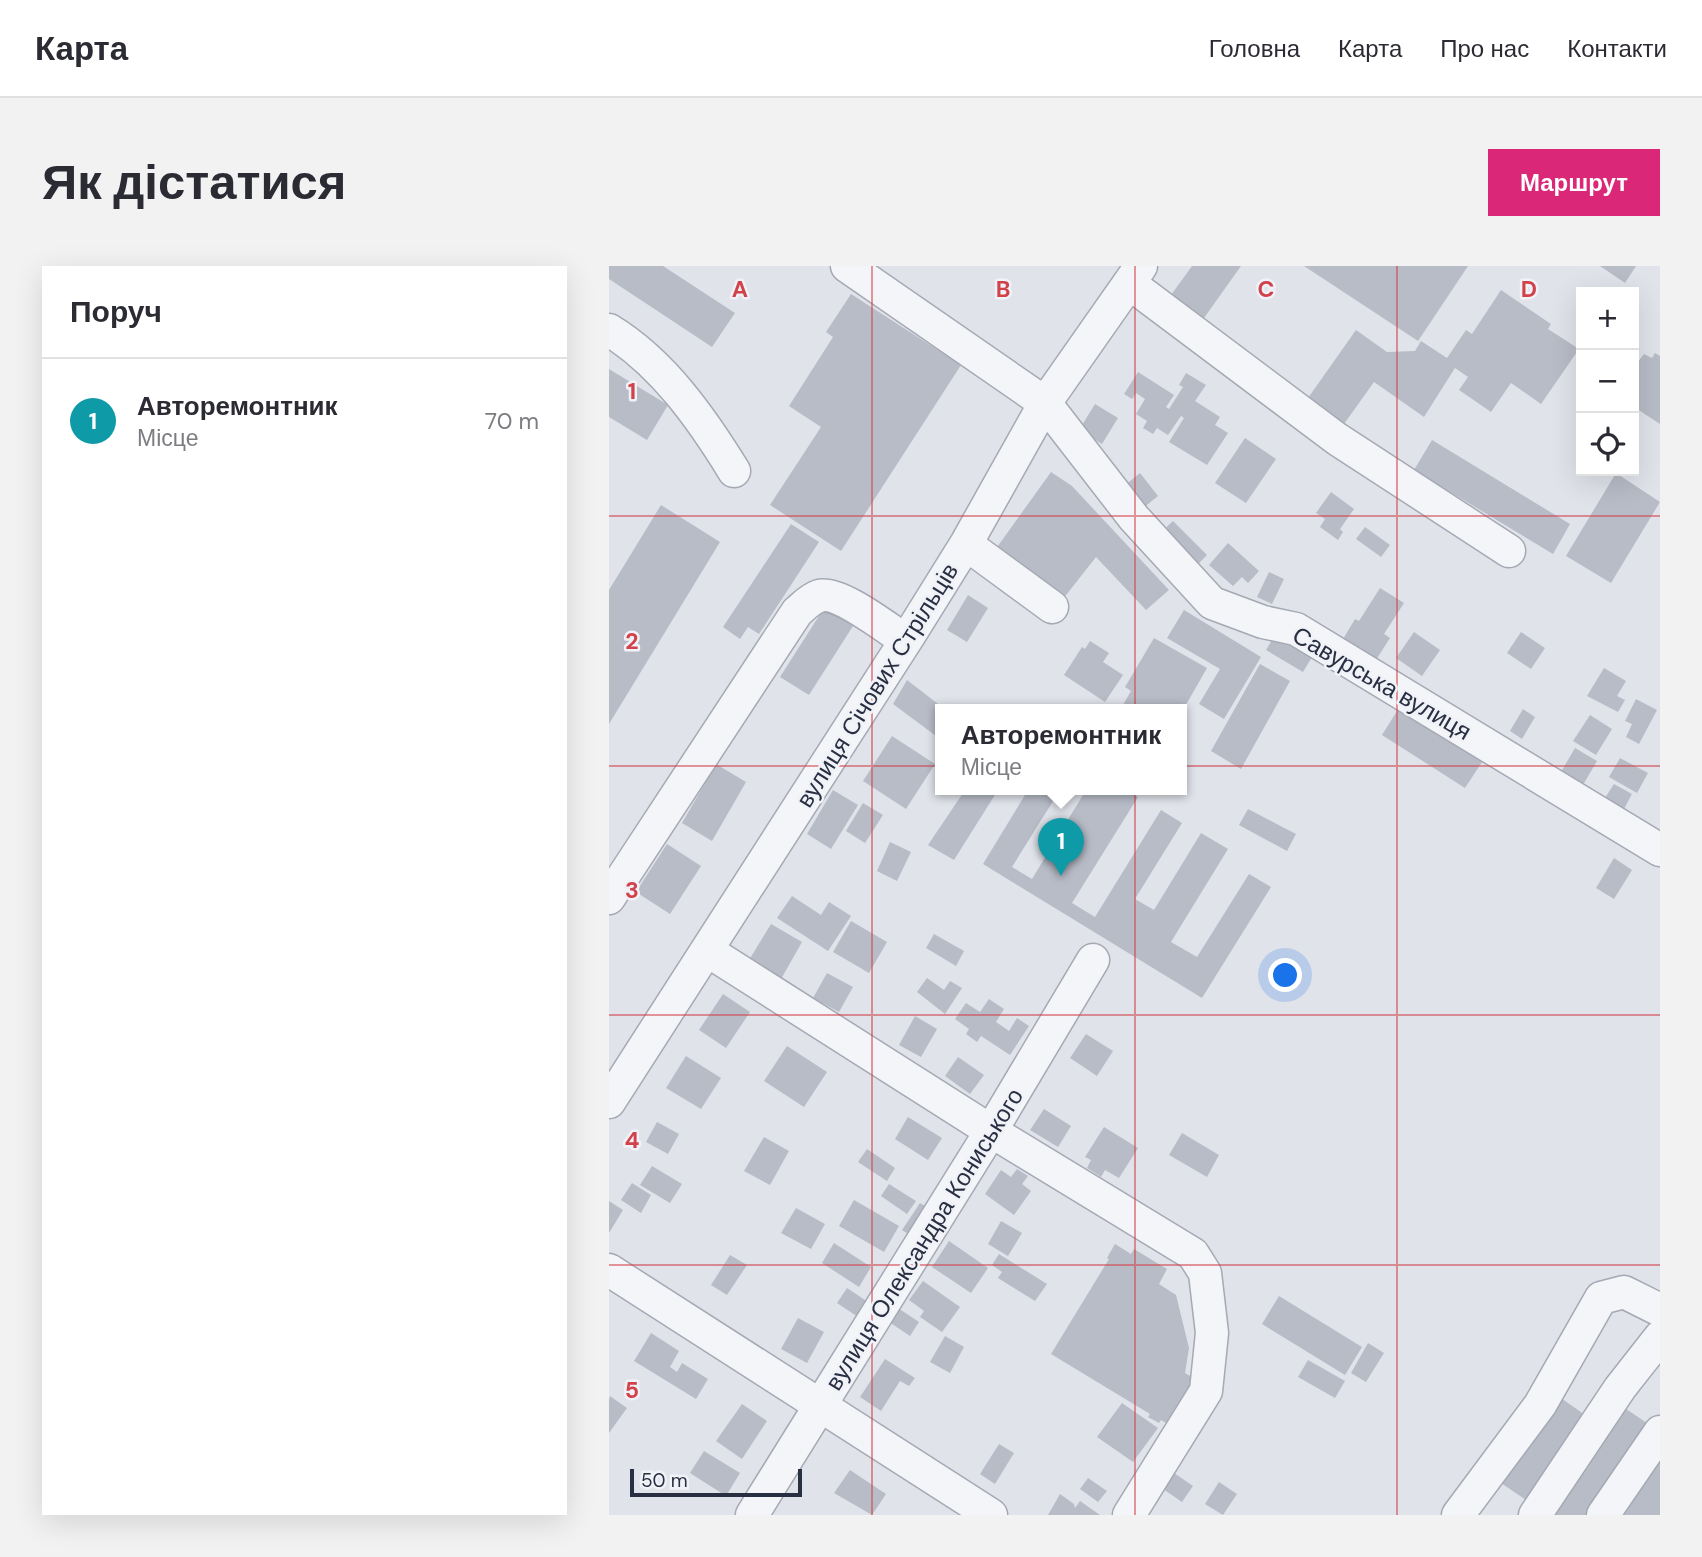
<!DOCTYPE html>
<html lang="uk">
<meta charset="utf-8">
<style>
:root{--surface:#fff;--page:#f2f2f3;--text:#2b2b33;--muted:#7c7c81;--line:#e1e1e2;--accent:#db2777}
body{margin:0;font-family:"DM Sans",sans-serif;background:var(--page);color:var(--text)}
.controls{position:absolute;right:21px;top:21px;display:grid;overflow:hidden;border-radius:0px;box-shadow:0 7px 28px #0002}
.controls button{width:63px;height:63px;display:grid;place-items:center;padding:0;border:0;border-bottom:2px solid var(--line);background:var(--surface);color:var(--text);font:35px sans-serif}
.scale{position:absolute;left:21px;bottom:18px;width:172px;box-sizing:border-box;padding-left:7px;border:4px solid #282f42;border-top:0;font-size:19px;line-height:24px;white-space:nowrap;color:#282f42;-webkit-text-stroke:5px #f0f2f7;paint-order:stroke}
.you{position:absolute;left:677px;top:710px;width:24px;height:24px;margin:-18px;border:5px solid #fff;border-radius:50%;background:#1a73e8;box-shadow:0 0 0 10px #1a73e833}
.badge{display:grid;place-items:center;width:46px;height:46px;border-radius:50%;background:var(--accent);color:#fff;font-size:23px;font-weight:700}
.pin{position:absolute;translate:-50% -58px;filter:drop-shadow(0 2px 4px #0008)}
.pin::after{content:'';position:absolute;top:37px;width:24px;height:21px;background:inherit;clip-path:polygon(0 0,100% 0,50% 100%)}
.popup{position:absolute;left:326px;top:438px;width:252px;height:91px;box-sizing:border-box;display:grid;place-content:center;border-radius:0px;background:var(--surface);filter:drop-shadow(0 2px 5px #0005);font-size:23px;white-space:nowrap;color:var(--muted)}
.popup b{font-size:26px;color:var(--text)}
.popup::after{content:'';position:absolute;left:50%;top:100%;margin-left:-14px;border:14px solid transparent;border-top-color:var(--surface)}
.list{margin:0;padding:0;list-style:none}
h2{display:flex;justify-content:space-between;align-items:center;height:91px;margin:0;padding:0 28px;font-size:30px}
h2 small{font-size:23px;font-weight:400;color:var(--muted)}
.list li{display:grid;grid-template-columns:46px 1fr auto;gap:21px;align-items:center;box-sizing:border-box;height:126px;padding:0 28px;border-top:2px solid var(--line)}
.list b{display:block;font-size:26px;white-space:nowrap}
.list p{margin:0;font-size:23px;white-space:nowrap;color:var(--muted)}
.list em{font-size:23px;font-style:normal;color:var(--muted)}
.icon{flex:none;width:38px;height:38px;fill:none;stroke:currentColor;stroke-width:2;stroke-linecap:round;stroke-linejoin:round}
.map{position:relative;flex:none;width:1051px;height:1249px;overflow:hidden;border-radius:0px}
header{display:flex;align-items:center;gap:42px;box-sizing:border-box;height:98px;padding:0 35px;background:var(--surface);border-bottom:2px solid var(--line)}
header strong{font-size:33px}
nav{display:flex;gap:38px;margin-inline-start:auto;font-size:24px}
.intro{display:flex;align-items:center;justify-content:space-between;box-sizing:border-box;height:168px;padding:0 42px}
h1{margin:0;font-size:49px}
.button{padding:18px 32px;border-radius:0px;background:var(--accent);color:#fff;font-size:24px;font-weight:700}
main{display:flex;gap:42px;padding:0 42px}
aside{flex:1;background:var(--surface);border-radius:0px;box-shadow:0 7px 28px #0002}
.map>svg:first-child{display:block}
.building{fill:#b8bcc7}
.lines{fill:none;stroke-linecap:round;stroke-linejoin:round}
.minor-casing{stroke:#a5a9b4;stroke-width:35}
.minor{stroke:#f3f5f8;stroke-width:32}
.grid{fill:none;stroke:#d2424b;stroke-width:2;stroke-opacity:0.55}
.labels{text-anchor:middle;dominant-baseline:central;stroke-width:5;stroke-linejoin:round;paint-order:stroke}
.street-label{font-size:24px;fill:#282f42;stroke:#f0f2f7}
.grid-label{font-size:23px;text-anchor:middle;font-weight:bold;fill:#d2424b;stroke:#f0f2f7;stroke-width:5;stroke-linejoin:round;paint-order:stroke}
</style>
<header>
<strong>Карта</strong>
<nav><a>Головна</a><a>Карта</a><a>Про нас</a><a>Контакти</a></nav>
</header>
<div class="intro"><h1>Як дістатися</h1><a class="button">Маршрут</a></div>
<main>
<aside>
<h2>Поруч<small></small></h2>
<ul class="list">
<li><span class="badge" style="background:#0f9aa8">1</span><div><b>Авторемонтник</b><p>Місце</p></div><em>70 m</em></li>
</ul>
</aside>
<div class="map">
<svg width="1051" height="1249" viewBox="0 0 1051 1249">
<rect width="100%" height="100%" fill="#e0e3ea"/>
<!-- building -->
<path class="building" d="M0,0h54l72,47 -23,34 -103,-68z
M583,0h49l-37,52 -33,-23z
M695,0h164l-50,75z
M991,0h36l-11,17z
M892,24l50,34 -3,5 31,20 -38,55 -30,-21 -20,29 -32,-22 9,-13 -13,-9 -31,49 -50,-35 -30,42 -36,-26 48,-68 31,22 28,-1 6,-10 26,17 19,-28 6,4z
M242,28l110,71 -120,186 -71,-46 51,-78 -32,-21 44,-69 -7,-5z
M1046,87l5,3v68l-26,-17v-22l4,-6 -4,-3v-9l10,-13 8,4z
M0,103l59,36 -21,35 -38,-23z
M529,106l36,23 -8,12 3,2 14,-22 -4,-2 7,-12 20,12 -11,16 25,16 -5,8 13,8 -21,32 -38,-23 15,-24 -3,-2 -13,19 -11,-7 -4,6 -10,-6 4,-7 -11,-7 9,-15 -9,-6 -4,6 -8,-5z
M486,138l23,14 -16,26 -23,-14z
M636,172l31,21 -30,44 -31,-20z
M823,174l138,84 -17,30 -139,-84z
M442,206l21,14 97,104 -23,20 -50,-53 -33,42 -68,-49z
M531,207l18,23 -21,17 -18,-23z
M1007,207l44,29 -49,81 -45,-27z
M722,226l23,17 -14,20 3,3 -5,8 -18,-13 5,-8 -9,-6z
M52,239l59,37 -111,182v-134z
M564,255l34,34 -15,15 -35,-34z
M182,258l28,18 -60,92 -11,-7 -8,12 -17,-12z
M756,261l25,18 -9,12 -25,-18z
M619,277l31,28 -11,12 -6,-6 -9,9 -24,-21z
M660,306l15,7 -12,25 -15,-7z
M771,322l24,15 -20,31 6,4 -14,22 -33,-21 12,-20 4,2z
M359,329l20,13 -21,34 -20,-12z
M215,342l29,18 -44,69 -29,-18z
M575,344l77,47 -37,62 -25,-15 21,-35 -53,-31z
M669,364l37,22 -12,20 -37,-22z
M805,366l26,18 -18,26 -26,-18z
M912,366l24,16 -14,21 -24,-16z
M545,372l53,30 -24,42h-63l11,-19 -6,-4z
M481,375l19,12 -6,9 20,13 -18,27 -41,-27 18,-28 3,2z
M651,398l30,17 -49,88 -30,-18z
M995,402l22,13 -9,15 8,4 -7,12 -31,-16z
M298,414l39,30h-6v29l-47,-35z
M1027,433l21,11 -18,34 -13,-7 6,-13 -7,-3z
M793,437l84,53 -21,32 -83,-53z
M914,443l12,8 -13,22 -12,-8z
M981,449l22,14 -16,26 -23,-14z
M283,470l43,28 -29,45 -43,-28z
M966,482l22,13 -17,29 -22,-13z
M1011,492l28,15 -11,20 -28,-16z
M107,498l30,18 -34,59 -30,-18z
M1005,518l18,10 -8,15 -19,-11z
M224,524l25,15 -27,44 -24,-15z
M356,524h33l-44,70 -26,-15z
M419,524h32l-48,77 20,12 54,-89h40l12,7 -66,106 23,14 66,-107 21,13 -47,76 19,11 47,-77 27,16 -57,93 26,15 52,-83 22,13 -69,111 -219,-134z
M254,537l20,12 -18,28 -19,-12z
M639,543l48,25 -9,17 -48,-26z
M281,576l21,10 -14,29 -20,-10z
M58,578l34,22 -31,48 -34,-22z
M1005,592l18,12 -18,29 -18,-11z
M183,630l29,19 8,-13 22,14 -23,35 -51,-33z
M242,655l36,21 -18,31 -36,-21z
M162,658l31,18 -21,37 -32,-19z
M325,668l30,17 -8,15 -30,-18z
M218,707l26,14 -14,25 -26,-14z
M318,712l17,12 6,-9 12,7 -17,26 -28,-22z
M114,728l27,18 -24,36 -27,-18z
M380,733l15,10 -8,13 13,9 8,-13 12,8 -19,29 -29,-19 -4,6 -11,-8 3,-5 -14,-10 11,-16 14,9z
M306,750l22,13 -16,28 -22,-12z
M477,768l27,17 -16,25 -27,-18z
M178,780l40,26 -23,35 -40,-26z
M77,790l35,22 -20,31 -35,-21z
M349,791l26,18 -14,19 -25,-18z
M435,843l27,17 -13,21 -28,-17z
M299,851l34,21 -14,22 -33,-21z
M48,856l22,12 -11,20 -22,-12z
M495,861l34,21 -19,30 -14,-8 -4,7 -14,-9 4,-8 -6,-3z
M573,867l37,22 -12,22 -38,-22z
M155,871l25,14 -19,34 -26,-14z
M258,883l28,19 -8,13 -29,-19z
M43,900l30,18 -12,19 -30,-18z
M408,903l11,7 -6,8 9,7 -17,24 -29,-21 16,-24 10,7z
M23,917l19,12 -10,18 -20,-13z
M280,918l27,17 -9,13 -26,-18z
M245,934l45,26 -15,26 -45,-26z
M0,935l14,9 -14,23z
M311,937l14,9 -18,27 -14,-9z
M187,942l29,16 -14,25 -30,-16z
M392,955l21,12 -14,23 -20,-12z
M340,975l39,27 -17,25 -39,-26z
M225,977l37,24 -12,20 -37,-24z
M506,978l16,10 3,-5 33,20 -8,15 17,11 13,53 -4,25 9,5 -28,45 -5,-3 -2,3 -11,-6 2,-3 -99,-60 58,-95 -2,-1z
M390,988l48,30 -12,17 -37,-23 4,-6 -10,-7z
M121,989l17,10 -20,30 -16,-10z
M314,1015l37,26 -18,25 -22,-15 4,-6 -15,-11z
M238,1022l21,14 -10,15 -21,-14z
M670,1030l83,51 -17,28 -83,-51z
M289,1042l21,14 -9,14 -21,-14z
M189,1052l26,14 -17,31 -26,-14z
M42,1067l28,18 -9,16 7,5 5,-9 26,16 -12,20 -62,-38z
M336,1070l19,11 -14,26 -20,-11z
M759,1077l16,10 -18,29 -15,-9z
M276,1093l30,19 -6,8 -9,-5 -19,30 -21,-14z
M699,1094l37,21 -10,17 -37,-21z
M1,1130l17,12 -18,25v-34z
M952,1132l24,17 -59,85 -25,-17z
M513,1137l36,25 -25,34 -36,-25z
M133,1138l25,17 -25,38 -26,-18z
M1014,1141l27,18 -61,90h-39z
M390,1178l15,9 -19,31 -15,-10z
M95,1185l36,22 -14,23 -36,-23z
M1051,1191v58h-40z
M241,1204l36,24 -14,21 -38,-22z
M565,1207l19,13 -11,16 -19,-13z
M479,1212l19,13 -9,11 -18,-13z
M610,1216l18,12 -14,21 -18,-11z
M451,1228l14,10 1,4 5,-7 20,14h-52z"/>
<g class="lines">
<defs>
<path id="minor" d="M238,0l198,137 89,115 78,85 51,19 33,7 364,221
M520,17l208,156 172,112
M0,64c54,33 93,89 125,141
M357,278l86,63
M0,632l188,-286c7,-6 13,-13 22,-16 19,-6 69,33 86,44
M99,685l283,180 202,123 12,19 7,60 -6,58 -77,124
M0,836l301,-468 56,-90 79,-141 96,-137
M0,1004l382,245
M143,1249l239,-384 102,-171
M849,1249l82,-110 61,-107 23,-6 36,18
M926,1249l85,-127 40,-51
M994,1249l57,-83"/>
</defs>
<!-- minor casing -->
<use href="#minor" class="minor-casing"/>
<!-- minor -->
<use href="#minor" class="minor"/>
</g>
<!-- grid -->
<path class="grid" d="M263,0v1249M526,0v1249M788,0v1249M0,250h1051M0,500h1051M0,749h1051M0,999h1051"/>
<g class="labels">
<!-- street labels -->
<g class="street-label">
<text transform="translate(773 417) rotate(30)">Савурська вулиця</text>
<text transform="translate(268 419) rotate(-58)">вулиця Січових Стрільців</text>
<text transform="translate(315 973) rotate(-58)">вулиця Олександра Кониського</text>
</g>
</g>
<g class="grid-label">
<text x="131" y="31">A</text>
<text x="394" y="31">B</text>
<text x="657" y="31">C</text>
<text x="920" y="31">D</text>
<text x="23" y="133">1</text>
<text x="23" y="383">2</text>
<text x="23" y="632">3</text>
<text x="23" y="882">4</text>
<text x="23" y="1132">5</text>
</g>
</svg>
<div class="controls">
<button>+</button>
<button>−</button>
<button><svg class="icon" aria-label="locate" viewBox="0 0 24 24"><circle cx="12" cy="12" r="6"/><path d="M12 2v4M12 18v4M2 12h4M18 12h4"/></svg></button>
</div>
<div class="scale">50 m</div>
<div class="you"></div>
<div class="pin badge" style="left:452px;top:610px;background:#0f9aa8">1</div>
<div class="popup"><b>Авторемонтник</b>Місце</div>
</div>
</main>
